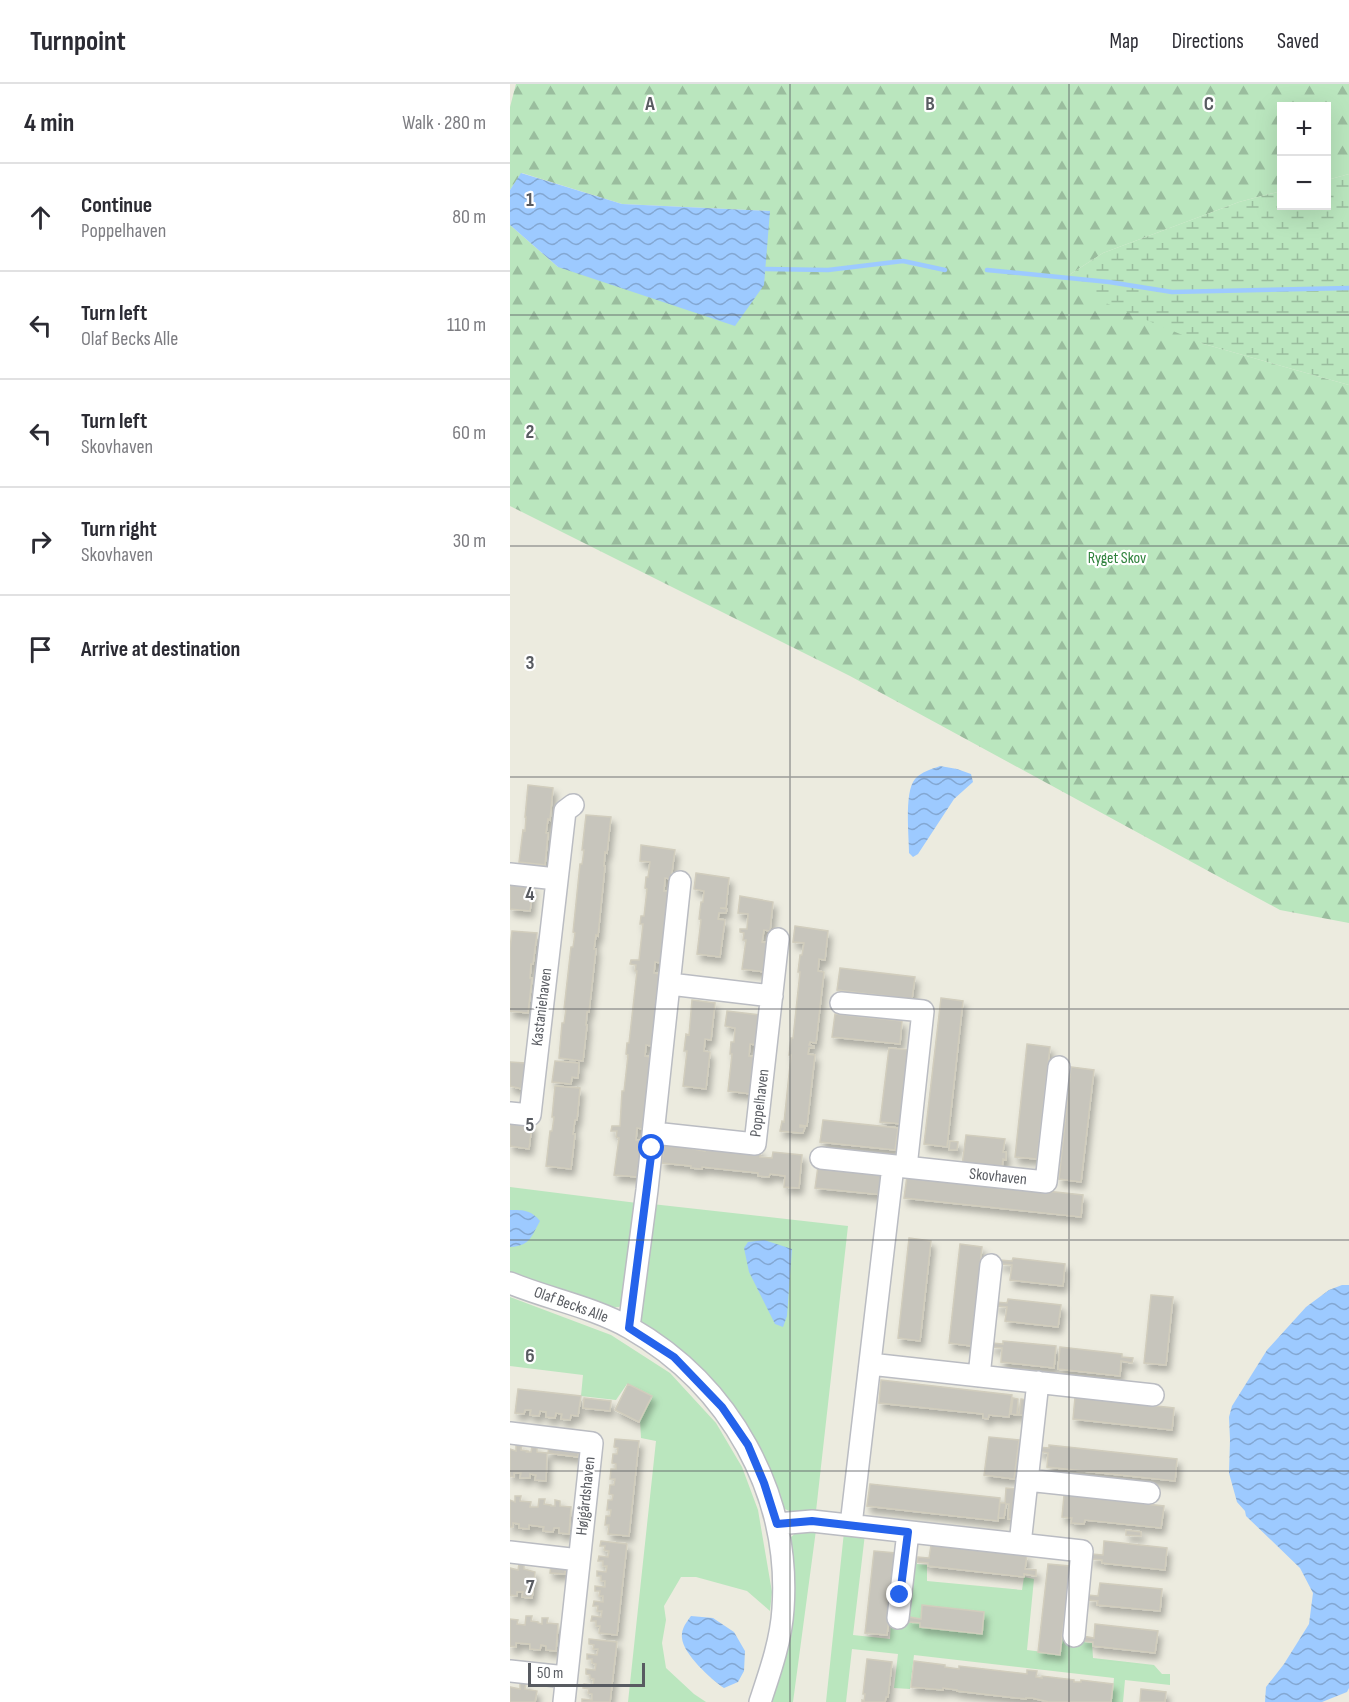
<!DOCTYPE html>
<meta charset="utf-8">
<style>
:root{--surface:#fff;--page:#f2f2f3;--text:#2b2b33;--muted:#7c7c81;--line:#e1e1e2}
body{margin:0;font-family:"Sofia Sans Condensed",sans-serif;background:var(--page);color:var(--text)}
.controls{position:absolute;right:18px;top:18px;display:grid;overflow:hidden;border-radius:0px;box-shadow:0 6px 24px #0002}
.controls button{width:54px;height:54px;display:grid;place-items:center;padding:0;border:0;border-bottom:2px solid var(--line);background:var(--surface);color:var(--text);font:30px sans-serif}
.scale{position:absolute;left:18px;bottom:15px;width:117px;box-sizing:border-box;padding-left:6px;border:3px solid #585b61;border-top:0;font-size:16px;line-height:21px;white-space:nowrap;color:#585b61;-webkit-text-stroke:4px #fff;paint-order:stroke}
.stop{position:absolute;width:18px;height:18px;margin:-14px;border:4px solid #2563eb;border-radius:50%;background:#fff}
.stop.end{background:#2563eb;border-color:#fff;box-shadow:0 2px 6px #0008}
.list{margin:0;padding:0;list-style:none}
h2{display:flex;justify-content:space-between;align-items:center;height:78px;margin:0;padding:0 24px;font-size:26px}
h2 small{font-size:20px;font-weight:400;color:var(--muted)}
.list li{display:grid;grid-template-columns:39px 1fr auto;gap:18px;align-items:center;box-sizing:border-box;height:108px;padding:0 24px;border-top:2px solid var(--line)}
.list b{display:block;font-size:22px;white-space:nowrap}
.list p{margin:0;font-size:20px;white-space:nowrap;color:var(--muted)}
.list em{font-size:20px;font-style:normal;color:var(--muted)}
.icon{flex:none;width:33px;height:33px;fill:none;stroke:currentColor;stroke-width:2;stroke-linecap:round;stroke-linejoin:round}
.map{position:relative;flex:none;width:839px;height:1618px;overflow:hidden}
header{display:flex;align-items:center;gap:36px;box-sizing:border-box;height:84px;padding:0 30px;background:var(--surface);border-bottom:2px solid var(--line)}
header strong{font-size:28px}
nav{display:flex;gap:33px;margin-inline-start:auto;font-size:21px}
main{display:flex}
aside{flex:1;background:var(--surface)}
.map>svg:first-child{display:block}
.green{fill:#bae6be}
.forest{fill:url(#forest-firs)}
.wetland{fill:url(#wetland-marsh)}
.water{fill:url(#water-waves)}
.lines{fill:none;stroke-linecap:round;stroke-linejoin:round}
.stream{stroke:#9dcaff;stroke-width:4.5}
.building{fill:#c7c5bc;stroke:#d1cdbd;stroke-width:1.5;filter:url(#shadow)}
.minor-casing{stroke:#babcc2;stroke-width:24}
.minor{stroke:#fff;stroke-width:21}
.route{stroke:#2563eb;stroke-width:8}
.grid{fill:none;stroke:#585b61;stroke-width:1.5;stroke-opacity:0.55}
.labels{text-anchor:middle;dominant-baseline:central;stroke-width:4.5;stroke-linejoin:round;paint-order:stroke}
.park-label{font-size:16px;fill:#2f823c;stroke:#fff}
.street-label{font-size:16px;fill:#585b61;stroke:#fff}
.grid-label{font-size:20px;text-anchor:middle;font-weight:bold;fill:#585b61;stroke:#fff;stroke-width:4.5;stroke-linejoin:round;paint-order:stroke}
</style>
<header>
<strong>Turnpoint</strong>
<nav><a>Map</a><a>Directions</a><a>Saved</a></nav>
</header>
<main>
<aside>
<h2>4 min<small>Walk · 280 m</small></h2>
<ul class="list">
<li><svg class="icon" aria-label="ahead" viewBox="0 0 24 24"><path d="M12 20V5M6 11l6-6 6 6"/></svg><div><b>Continue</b><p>Poppelhaven</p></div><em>80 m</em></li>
<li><svg class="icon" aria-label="left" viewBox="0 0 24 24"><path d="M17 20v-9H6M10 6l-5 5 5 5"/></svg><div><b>Turn left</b><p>Olaf Becks Alle</p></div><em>110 m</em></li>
<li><svg class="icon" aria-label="left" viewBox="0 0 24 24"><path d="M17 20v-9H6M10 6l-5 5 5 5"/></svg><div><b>Turn left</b><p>Skovhaven</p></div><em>60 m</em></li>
<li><svg class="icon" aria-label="right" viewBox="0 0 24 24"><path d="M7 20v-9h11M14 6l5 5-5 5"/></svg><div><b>Turn right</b><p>Skovhaven</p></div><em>30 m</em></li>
<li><svg class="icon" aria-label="arrive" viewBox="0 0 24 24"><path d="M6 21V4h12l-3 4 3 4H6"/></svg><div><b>Arrive at destination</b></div></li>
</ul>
</aside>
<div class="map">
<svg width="839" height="1618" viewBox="0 0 839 1618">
<defs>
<pattern id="forest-firs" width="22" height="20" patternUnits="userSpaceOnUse" patternTransform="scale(1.5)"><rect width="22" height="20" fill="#bae6be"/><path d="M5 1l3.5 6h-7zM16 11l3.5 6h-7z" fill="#9abd9e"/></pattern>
<pattern id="wetland-marsh" width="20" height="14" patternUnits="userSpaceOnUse" patternTransform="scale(1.5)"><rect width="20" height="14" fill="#bae6be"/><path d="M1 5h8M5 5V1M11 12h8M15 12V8" fill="none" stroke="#9abd9e"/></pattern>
<pattern id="water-waves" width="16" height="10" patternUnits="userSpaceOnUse" patternTransform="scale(1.5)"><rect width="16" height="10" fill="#9dcaff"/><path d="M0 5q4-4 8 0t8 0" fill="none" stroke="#83a7d2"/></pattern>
<filter id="shadow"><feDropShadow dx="3.5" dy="6" stdDeviation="3" flood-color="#0004"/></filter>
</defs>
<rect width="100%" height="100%" fill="#ecebdf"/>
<!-- green -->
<path class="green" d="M0,1103l127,16 -9,95 -9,9 -12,1 -97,-34z
M142,1120l196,22 -32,285 -25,1 -8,-4 -12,-37 -33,-61 -41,-47 -48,-33 -9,-11z
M0,1213l101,38 59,38 46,50 26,44 16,43 14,82 -2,19 -23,-20 -51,-14h-15l-17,29 2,14 -4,23 4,25 28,26 12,8h-78l28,-261 -15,-3 -1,-18 12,-22 -25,-14 -11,16 -35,-4 2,-21 -73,-9z
M290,1445l16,1 -23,172h-24l15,-51 10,-48 -5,-64z
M334,1448l21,2 -12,101 37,4 1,-18 18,-67 8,2v8l10,1v16l95,9 2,-13 10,2 -7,71 32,4 2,-15 31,4 1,15 61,7 8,9h8v11l-45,-5 -2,22h-11l2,-24 -200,-23 -4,34 -16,-1 4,-34 -46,-5 -6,53h-20z"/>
<!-- forest -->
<path class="forest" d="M6,0h833v90l-22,6 -1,-74h-44l-1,85 -42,11 -136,51 -34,22 135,69 145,41v538l-69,-13 -430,-234 -340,-170v-281l48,42 212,-56 -148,-7 -100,-31 -12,17v-83z"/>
<!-- wetland -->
<path class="wetland" d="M839,90v211l-145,-41 -108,-45 -27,-24 34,-22 136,-51 42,-11 1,15h44l1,-26z"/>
<!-- water -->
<path class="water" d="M11,89l101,31 148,7 -6,74 -29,41 -177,-59 -48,-42v-35z
M430,682l17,3 14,5 2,8 -19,17 -36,55 -5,3 -4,-4c0,-17 -5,-61 6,-74 6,-7 17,-10 25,-13z
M0,1126c14,0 21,0 30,11 -9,16 -10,25 -30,26z
M254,1156l28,9 -5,67 -4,11 -8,-3 -26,-52 -5,-24 4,-6z
M832,1201h7v403l-2,4 -25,10h-57l1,-15 18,-23 25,-40 4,-31 -13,-25 -54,-52 -1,-5 -8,-9 -8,-29 1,-33 -1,-23 3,-11 35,-56 39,-43 23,-17z
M181,1532l22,2 21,14 11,19 -1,20 -6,11 -14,6c-13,-9 -41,-34 -42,-50 -1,-9 4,-15 9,-22z"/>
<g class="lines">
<!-- stream -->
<path class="stream" d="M256,185l62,1 75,-9 42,9
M477,186l122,12 63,10 177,-4"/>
</g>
<!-- building -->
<path class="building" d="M18,701l25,3 -3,32 -2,-1 -2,14h2l-3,32 -26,-3 4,-32 2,1 1,-14h-1z
M76,731l25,2 -4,36 -2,-1 -1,14h1l-7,70 -2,-1 -2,14h2l-7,63h-2l-1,13h1l-4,36 -24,-3 3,-35h2l2,-14h-2l7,-62h2l2,-14 -2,-1 7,-68h2l2,-14h-2z
M131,761l34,5 -4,29 -6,-1 -1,13h6l-8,72 -7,-1 -1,11 6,1 -8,72 -6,-1 -1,11 6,1 -8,72 -6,-1 -1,12h6l-4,37 -24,-2 5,-37 -3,-1 1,-6h-6l1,-5h8l2,-35h2l4,-36 -2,-1 1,-11h2l8,-72h-2l1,-6 -6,-1 1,-4h8l4,-36h-3l1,-8h3l3,-27 -2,-1 1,-11h2l2,-15 -10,-1z
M186,789l33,5 -3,30h-6l7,1 -1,4h-7l-1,6 7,1 -5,37 -23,-3 4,-34 -2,-1 2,-17h2l1,-11 -10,-2z
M0,800l23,2 -3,25 -20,-2z
M230,812l33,6 -3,29 -6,-1 -2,12 7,1 -4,29 -23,-3 4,-29h-3l1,-7 -4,-1v-3h7l1,-15 -10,-1z
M285,842l33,5 -3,29 -6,-1 -1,12 6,1 -8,71 -6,-1 -1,3 5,1v2h-5l-1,6 7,1 -8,71 -7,-1v2h5l-2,6h-3l-20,-2 2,-10 2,1 7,-67h-2l2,-17h2l7,-66h-2l2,-17h2l2,-12 -11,-1z
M2,847l25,2 -4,31h-2l-1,14h2l-4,35 -18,-2v-63z
M330,884l75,9 -3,22 -75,-9z
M431,914l22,3 -16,146 -23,-3z
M182,916l23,3 -4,37 -6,-1 -1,12 6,1 -4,37 -23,-3 4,-35h-3l2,-17 3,1z
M217,927l33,4 -3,30 -7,-1 -1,12 6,1 -4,37 -23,-3 4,-37h-2l1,-12h3l1,-14 -10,-2z
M325,930l67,7 -2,23 -68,-7z
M517,960l23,3 -13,112 -22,-2z
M379,964l22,2 -8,74 -23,-2z
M45,977l24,2 -1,15 -6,-1 -1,7 -19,-2z
M0,978l15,1 -3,26 -12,-3z
M561,983l23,3 -13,112 -22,-3z
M45,1002l25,2 -3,32h-2l-2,14h2l-4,35 -25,-3 4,-35h2l2,-14h-2z
M313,1036l75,8 -3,22 -75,-8z
M0,1037l22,3 -3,25 -19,-3z
M456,1051l39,4 -2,13h3v8l-3,-1 -1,10 -40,-4z
M154,1056l30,3 -1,6 12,2v-7l56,6 -1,7 12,1 1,-6 29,3 -3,33 -15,-1 1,-11 -15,-2 -1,3 -11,-1v-3l-56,-6v2l-11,-1v-2l-29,-3z
M440,1057l8,1 -1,8h-8z
M308,1082l67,7 -2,22 -68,-7z
M397,1092l176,19 -2,22 -177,-19z
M399,1154l22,3 -11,100 -22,-3z
M450,1160l22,3 -11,99 -22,-3z
M503,1174l52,6 -2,22 -53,-6 2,-15 -12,-1v-4l12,1z
M641,1211l22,2 -7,68 -22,-2z
M498,1215l53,6 -3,22 -53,-6 2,-14 -11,-1v-4l11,1z
M493,1257l53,5 -2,22 -53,-6 1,-14 -11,-1 1,-4 11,1z
M550,1263l62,7v3l11,1 -1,5 -11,-2 -1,15 -62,-7z
M371,1296l131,15 -3,22 -20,-2 -1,4 -5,-1v-4l-104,-11z
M118,1300l24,12 -13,26 -24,-12z
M8,1305l63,7 -3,20 -7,-1 -1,5 -9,-1 1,-5 -6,-1 -1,5 -9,-1v-5l-6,-1 -1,5 -9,-1 1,-5h-6l-1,4 -9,-1z
M565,1313l99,11 -2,22 -99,-11z
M74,1314l27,3 -1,10 -27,-3z
M503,1314l5,1 -1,16 -6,-1z
M511,1315l6,1 -2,15h-6z
M479,1353l30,3 -5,39 -30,-4z
M105,1355l24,2 -10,95 -21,-2 1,-9h-4l1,-9h4l1,-6h-4l1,-10h4l1,-5 -4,-1 1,-9h4l1,-6h-5l1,-10h5v-5l-4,-1 1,-9h4l1,-6 -4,-1z
M6,1361h6l-1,5 7,1 -1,1h4l1,-6 5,1v5l10,1 -1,28 -11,-1 1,-5 -6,-1v4h-10l1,-5h-7v4l-4,-1v-27l6,2z
M39,1361l30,3 -1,9 -30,-4z
M539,1361l128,14 -2,22 -128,-14 1,-14 -10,-2v-4l11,1z
M360,1400l130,14 -2,23 -131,-15z
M496,1404l11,1 -4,30h-5l1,-15h-3l-2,14h-6l2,-15h5z
M554,1411l100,11 -3,22 -76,-8 -1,4 -13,-1 1,-5 -10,-1z
M5,1412h6l-1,5 11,1 -1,5h8l1,-8h6l-1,5 7,1v1h4v-6l5,1v5l11,1 -2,27 -10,-1v-5h-5l-1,4 -10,-1 1,-4 -15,-2v4l-10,-1v-4l-6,-1v4h-3v-27l5,2z
M616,1446l15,2v4l-15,-1z
M91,1457l26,3 -10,91 -18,-2 1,-7h-4v-5h-5l1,-5 9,1 1,-6h-5l1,-5h-5l1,-5 9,1v-6h-4l1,-5h-5v-5l10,1v-6h-4v-5h-4v-5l9,1 1,-6h-4v-5h-5l1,-5 9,1 1,-6 -5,-1 1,-4h-5z
M594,1457l63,7 -2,22 -63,-7v-3l-11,-1 1,-5 11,1z
M421,1461l96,10 -2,14 11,1v6l-12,-2v3l-96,-11v-3l-11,-1 1,-5 11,1z
M364,1467l22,2 -9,82 -22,-2z
M9,1480l5,1v4l11,3 -3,26 -10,-1 1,-5h-6v4l-7,-1v-27l8,2z
M41,1480l15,1 -1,9 -15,-1z
M538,1480l22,2 -10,89 -22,-3z
M590,1499l62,6 -2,22 -63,-6 1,-4 -11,-1 1,-5 10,1z
M412,1521l62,7 -2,22 -62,-7v-4l-11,-1v-5l12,2z
M16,1532h6l-1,5 7,1v1l4,1v-6h6l-1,5 11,1 -2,27 -10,-1v-4l-5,-1 -1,5 -10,-1v-5l-14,-1v4l-6,-1v-27l8,1 -1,4 8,1z
M585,1540l63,7 -3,22 -62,-7v-4l-11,-1 1,-5 11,2z
M79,1555l28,3 -7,60h-28v-3l10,1v-6l-4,-1 1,-4 -6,-1 1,-4 9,1 1,-6 -4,-1v-3l-4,-1v-5l9,1 1,-6 -4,-1v-4h-5v-5l10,1 1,-6h-5l1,-4 -5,-1z
M357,1575l25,3 -4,35h-2l-1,5h-23v-2l2,1 1,-7h-2z
M404,1577l31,4v2l14,2v-3l68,8v-4l10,1 -1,6 6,1v-2l32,4v2h7v-2l32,4 -2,18h-62l-17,-4h-6v1l-69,-8v-1l-14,-2v2l-32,-3z
M10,1599l6,1 -1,5 12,2 -2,11h-25v-15l10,2z
M631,1605l25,3 -1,10h-25z"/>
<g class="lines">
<defs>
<path id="minor" d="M0,790l46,5
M160,900l102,12
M331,919l82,8 -17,156
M0,1029l20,2 35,-304 8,-6
M144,1049l101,11 23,-205
M311,1074l225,24 13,-115
M0,1199c39,16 83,24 120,45 100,57 161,166 153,281 -2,32 -13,63 -23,93
M119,1243l18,-137 33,-308
M360,1280l283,31
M469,1292l12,-111
M0,1349l82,10 -28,259
M517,1396l122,13
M267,1440l35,-3 270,30 -8,85
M341,1441l42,-359
M510,1460l18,-162
M0,1468l69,8
M388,1534l10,-86
M0,1587l56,6"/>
</defs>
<!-- minor casing -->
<use href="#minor" class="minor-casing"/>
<!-- minor -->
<use href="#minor" class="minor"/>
</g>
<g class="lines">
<!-- route -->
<path class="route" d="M142,1064l-23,180 45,29 48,50 26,38 16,38 13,41 35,-3 96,11 -8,63"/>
</g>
<!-- grid -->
<path class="grid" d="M280,0v1618M559,0v1618M0,231h839M0,462h839M0,693h839M0,925h839M0,1156h839M0,1387h839"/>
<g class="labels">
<!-- park labels -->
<g class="park-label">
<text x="607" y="474">Ryget Skov</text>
</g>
<!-- street labels -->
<g class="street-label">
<text transform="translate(32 923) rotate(-83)">Kastaniehaven</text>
<text transform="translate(250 1019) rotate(-83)">Poppelhaven</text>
<text transform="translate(488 1093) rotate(6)">Skovhaven</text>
<text transform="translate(61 1221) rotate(20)">Olaf Becks Alle</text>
<text transform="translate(76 1412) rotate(-84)">Højgårdshaven</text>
</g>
</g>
<g class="grid-label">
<text x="140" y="26">A</text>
<text x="420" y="26">B</text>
<text x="699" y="26">C</text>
<text x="20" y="122">1</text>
<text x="20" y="354">2</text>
<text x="20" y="585">3</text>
<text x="20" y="816">4</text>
<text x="20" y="1047">5</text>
<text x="20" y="1278">6</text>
<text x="20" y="1509">7</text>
</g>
</svg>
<div class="controls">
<button>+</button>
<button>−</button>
</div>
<div class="scale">50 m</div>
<div class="stop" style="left:142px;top:1064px"></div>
<div class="stop end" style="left:390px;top:1511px"></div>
</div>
</main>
